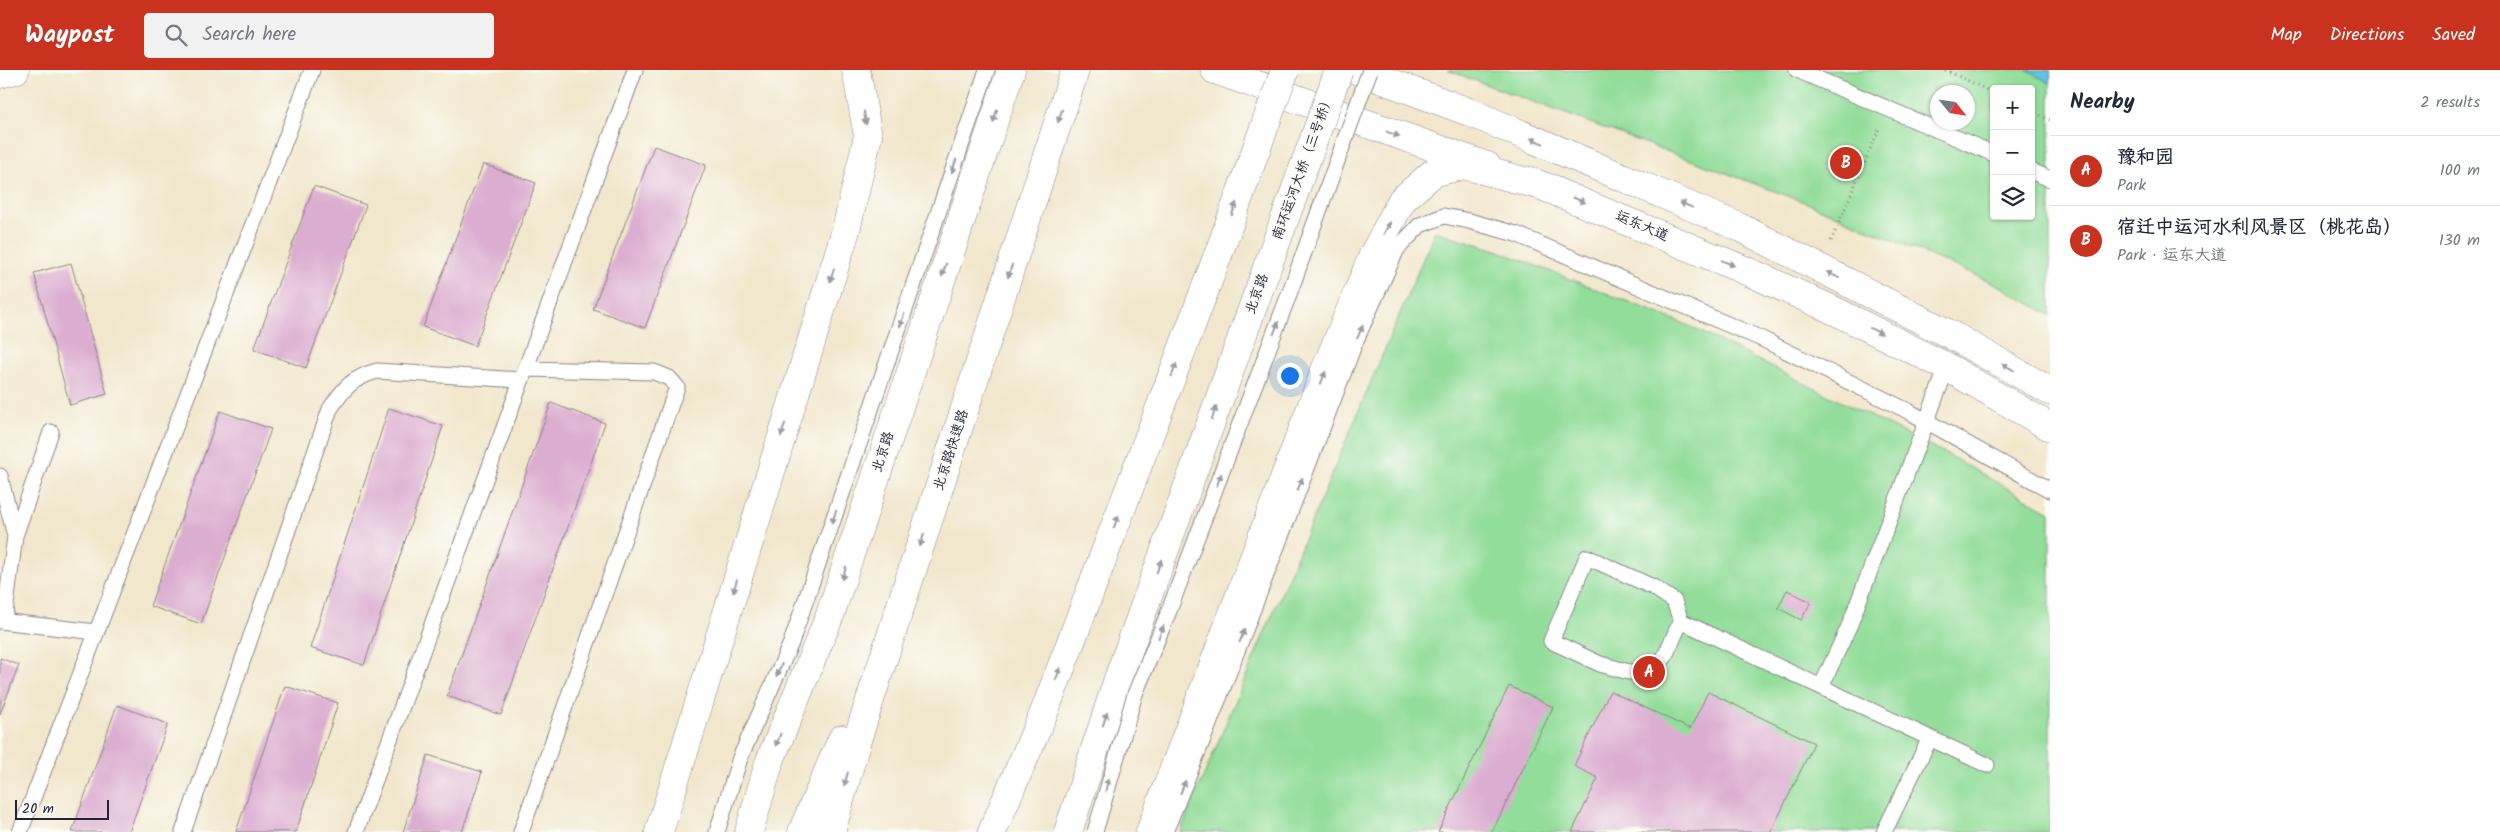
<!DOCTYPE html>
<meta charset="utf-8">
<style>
:root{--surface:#fff;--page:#f2f2f3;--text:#1f2937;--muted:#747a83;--line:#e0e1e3;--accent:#c8321e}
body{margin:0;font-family:Kalam,"LXGW WenKai TC",sans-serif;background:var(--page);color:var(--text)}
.controls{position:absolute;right:15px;top:15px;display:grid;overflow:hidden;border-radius:5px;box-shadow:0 1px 4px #0004}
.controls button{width:45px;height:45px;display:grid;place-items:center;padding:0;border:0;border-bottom:1px solid var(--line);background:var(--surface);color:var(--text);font:25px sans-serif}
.compass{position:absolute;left:1930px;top:15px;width:45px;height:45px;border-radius:50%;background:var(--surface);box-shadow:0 1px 4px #0004;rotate:120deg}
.scale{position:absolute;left:15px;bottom:12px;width:94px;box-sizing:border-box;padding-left:5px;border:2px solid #22223b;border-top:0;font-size:14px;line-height:18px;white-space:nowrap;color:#22223b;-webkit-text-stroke:4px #fdfcf7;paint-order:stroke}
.you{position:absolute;left:1289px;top:305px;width:18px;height:18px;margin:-12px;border:4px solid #fff;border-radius:50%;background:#1a73e8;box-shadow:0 0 0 8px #1a73e833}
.badge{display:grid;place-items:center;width:32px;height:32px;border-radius:50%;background:var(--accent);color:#fff;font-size:16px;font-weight:700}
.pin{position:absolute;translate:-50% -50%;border:2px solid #fff;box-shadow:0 1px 5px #0006}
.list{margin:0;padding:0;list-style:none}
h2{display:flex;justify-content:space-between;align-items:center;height:65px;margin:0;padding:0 20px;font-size:21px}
h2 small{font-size:16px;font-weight:400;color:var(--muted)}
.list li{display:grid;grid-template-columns:32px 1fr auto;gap:15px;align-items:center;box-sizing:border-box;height:70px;padding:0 20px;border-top:1px solid var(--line)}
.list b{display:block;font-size:19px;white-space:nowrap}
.list p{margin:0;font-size:16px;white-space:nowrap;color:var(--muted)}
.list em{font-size:16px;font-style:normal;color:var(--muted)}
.icon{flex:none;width:28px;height:28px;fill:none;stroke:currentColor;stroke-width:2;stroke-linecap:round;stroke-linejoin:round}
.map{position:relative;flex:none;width:2050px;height:762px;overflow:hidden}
header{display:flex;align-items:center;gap:30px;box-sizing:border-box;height:70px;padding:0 25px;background:var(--accent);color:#fff}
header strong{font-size:24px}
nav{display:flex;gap:28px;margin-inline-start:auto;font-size:18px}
.search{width:350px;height:45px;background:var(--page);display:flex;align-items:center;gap:12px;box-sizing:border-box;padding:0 18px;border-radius:5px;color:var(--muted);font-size:19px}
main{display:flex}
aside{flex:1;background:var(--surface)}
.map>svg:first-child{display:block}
.green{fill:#92dd9a;stroke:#5a806a;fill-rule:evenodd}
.water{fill:#64c4e2;stroke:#43738e}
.building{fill:#dbadd0}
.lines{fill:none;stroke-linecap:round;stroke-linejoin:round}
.service-casing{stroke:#8a8484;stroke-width:17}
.secondary-casing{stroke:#8a8484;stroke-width:29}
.primary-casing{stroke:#8a8484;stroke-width:29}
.trunk-casing{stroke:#8a8484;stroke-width:29}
.path{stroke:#8a8484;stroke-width:3;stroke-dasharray:1 4;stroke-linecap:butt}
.service{stroke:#fff;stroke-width:15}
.secondary{stroke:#fff;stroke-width:28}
.primary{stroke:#fff;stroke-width:28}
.trunk{stroke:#fff;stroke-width:28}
.service-bridge-casing{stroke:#8a8484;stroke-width:17;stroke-linecap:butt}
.primary-bridge-casing{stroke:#8a8484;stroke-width:29;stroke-linecap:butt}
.trunk-bridge-casing{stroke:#8a8484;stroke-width:29;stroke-linecap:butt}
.service-bridge{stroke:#fff;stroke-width:15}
.primary-bridge{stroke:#fff;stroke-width:28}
.trunk-bridge{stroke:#fff;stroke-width:28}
.oneway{fill:#9c9ca7}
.labels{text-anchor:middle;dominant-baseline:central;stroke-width:4.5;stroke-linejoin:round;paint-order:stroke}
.street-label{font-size:14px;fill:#22223b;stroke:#fdfcf7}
</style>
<header>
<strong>Waypost</strong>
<div class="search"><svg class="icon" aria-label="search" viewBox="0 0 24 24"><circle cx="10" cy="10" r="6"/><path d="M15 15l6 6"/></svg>Search here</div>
<nav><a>Map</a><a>Directions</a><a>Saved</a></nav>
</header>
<main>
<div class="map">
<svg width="2050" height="762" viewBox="0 0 2050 762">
<rect width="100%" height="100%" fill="#fdfcf7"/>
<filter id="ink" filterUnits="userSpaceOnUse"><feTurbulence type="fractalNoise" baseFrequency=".02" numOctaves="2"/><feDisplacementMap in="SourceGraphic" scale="10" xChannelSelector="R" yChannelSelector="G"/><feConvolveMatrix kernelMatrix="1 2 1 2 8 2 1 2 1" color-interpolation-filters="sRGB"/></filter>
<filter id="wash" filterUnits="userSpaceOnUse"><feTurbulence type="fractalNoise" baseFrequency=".0096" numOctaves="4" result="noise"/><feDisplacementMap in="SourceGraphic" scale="20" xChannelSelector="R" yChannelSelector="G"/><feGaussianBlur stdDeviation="1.12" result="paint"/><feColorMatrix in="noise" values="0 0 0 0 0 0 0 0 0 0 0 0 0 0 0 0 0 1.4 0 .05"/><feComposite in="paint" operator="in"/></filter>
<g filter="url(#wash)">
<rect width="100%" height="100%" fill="#f1e7cc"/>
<!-- green -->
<path class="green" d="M1447,0h603v245l-56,-32 -187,-80zM1994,19h37v127h-37zM1938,22h30v30h-30z
M1435,161l61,19 189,74 263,131 102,57v320h-870z"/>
<!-- water -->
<path class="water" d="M2026,0h24v13z"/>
<g id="blocks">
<!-- building -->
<path class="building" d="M654,76l52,19 -61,163 -52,-19z
M483,94l53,19 -61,163 -52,-19z
M314,116l52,19 -60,163 -52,-19z
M71,193l36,131 -37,11 -36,-132z
M551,333l54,20 -104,292 -54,-19z
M389,338l54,18 -79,239 -54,-17z
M220,341l51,18 -70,195 -51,-18z
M1787,520l24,12 -10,18 -23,-12z
M0,588l19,7 -19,49z
M285,616l53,17 -42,129h-60z
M1509,616l44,21 -61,125h-54z
M1610,621l80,38 18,-37 106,51 -43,89h-199l26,-54 -24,-12z
M117,635l51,19 -39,108h-57z
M428,685l54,17 -20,60h-59z"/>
</g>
</g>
<g filter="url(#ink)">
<use href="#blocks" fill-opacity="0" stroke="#8a8484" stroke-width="1"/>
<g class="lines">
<defs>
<path id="service" d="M1797,0l197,84
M2031,101l19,8
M0,406l15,60 -11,85
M15,466l36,-104
M0,551l96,11
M1681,551l-17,37 -16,13 -19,1 -29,-8 -49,-23 36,-84 66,30 21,14 7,20 306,144
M1821,617l29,-63 97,-257
M20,762l292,-762
M183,762l147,-423c14,-21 22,-31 47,-38l144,9
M356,762l279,-762
M521,762l156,-445 -8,-9 -15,-6 -128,-3
M717,762l23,-74 51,-115 196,-573
M1165,762l41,-100 150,-392 41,-91 23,-24 24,-9 25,5 47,13 246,105 146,72 142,79
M1884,762l46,-94"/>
<path id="secondary" d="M1215,0l272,96
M1356,0l113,42 270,115 216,110 95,54
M0,4l15,-4
M1530,111l219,91 84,38 114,57 103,60"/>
<path id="primary" d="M659,762l187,-602 22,-94 -12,-66
M749,762l20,-69 61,-148 181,-545
M1068,762l50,-153 150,-414
M1150,762l176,-464 48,-115 28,-53 31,-27 31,-8 89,24"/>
<path id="trunk" d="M802,762l40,-93
M831,762l26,-92 218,-670
M992,762l53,-122 173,-455"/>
</defs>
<!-- service casing -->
<use href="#service" class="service-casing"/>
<!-- secondary casing -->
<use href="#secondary" class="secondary-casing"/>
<!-- primary casing -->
<use href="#primary" class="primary-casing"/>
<!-- trunk casing -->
<use href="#trunk" class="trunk-casing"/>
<!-- path -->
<path class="path" d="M1945,0l49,23
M2031,41l19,9
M1831,171l48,-112"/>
<!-- service -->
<use href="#service" class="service"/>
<!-- secondary -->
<use href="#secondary" class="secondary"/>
<!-- primary -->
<use href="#primary" class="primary"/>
<!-- trunk -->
<use href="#trunk" class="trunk"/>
<defs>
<path id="service-bridge" d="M1095,762l40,-138 32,-78 121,-319 82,-227"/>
<path id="primary-bridge" d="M1268,195l71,-195"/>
<path id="trunk-bridge" d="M1218,185l67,-185"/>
</defs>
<!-- service-bridge casing -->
<use href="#service-bridge" class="service-bridge-casing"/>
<!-- primary-bridge casing -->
<use href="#primary-bridge" class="primary-bridge-casing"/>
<!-- trunk-bridge casing -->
<use href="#trunk-bridge" class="trunk-bridge-casing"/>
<!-- service-bridge -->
<use href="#service-bridge" class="service-bridge"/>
<!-- primary-bridge -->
<use href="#primary-bridge" class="primary-bridge"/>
<!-- trunk-bridge -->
<use href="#trunk-bridge" class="trunk-bridge"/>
</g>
<!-- one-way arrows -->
<defs><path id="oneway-solid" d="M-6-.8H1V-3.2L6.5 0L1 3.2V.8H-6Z" transform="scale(1.25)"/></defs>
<g class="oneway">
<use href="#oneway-solid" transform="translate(995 46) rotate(108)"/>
<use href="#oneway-solid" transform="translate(1060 46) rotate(108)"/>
<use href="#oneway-solid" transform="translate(865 48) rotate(81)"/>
<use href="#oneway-solid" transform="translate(1393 64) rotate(20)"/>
<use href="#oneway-solid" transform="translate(1537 71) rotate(-157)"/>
<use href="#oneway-solid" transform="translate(954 96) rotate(109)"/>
<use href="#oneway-solid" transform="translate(1579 130) rotate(23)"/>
<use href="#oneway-solid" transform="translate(1686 135) rotate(-157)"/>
<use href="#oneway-solid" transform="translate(1234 139) rotate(-70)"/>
<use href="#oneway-solid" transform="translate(1387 158) rotate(-61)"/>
<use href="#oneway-solid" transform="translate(1728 193) rotate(23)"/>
<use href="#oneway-solid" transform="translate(944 200) rotate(108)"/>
<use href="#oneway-solid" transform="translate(1010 201) rotate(108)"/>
<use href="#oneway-solid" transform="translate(832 205) rotate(107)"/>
<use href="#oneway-solid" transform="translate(1833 205) rotate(-153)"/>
<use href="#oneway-solid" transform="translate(902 250) rotate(109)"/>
<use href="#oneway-solid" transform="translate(1276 258) rotate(-69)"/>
<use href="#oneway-solid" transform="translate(1876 261) rotate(26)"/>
<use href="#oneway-solid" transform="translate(1360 262) rotate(-66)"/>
<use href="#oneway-solid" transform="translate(2008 297) rotate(-150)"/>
<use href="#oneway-solid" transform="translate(1174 300) rotate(-69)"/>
<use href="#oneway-solid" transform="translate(1323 308) rotate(-69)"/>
<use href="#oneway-solid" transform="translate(1214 343) rotate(-70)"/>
<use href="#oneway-solid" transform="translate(783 360) rotate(107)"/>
<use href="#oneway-solid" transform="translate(1219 410) rotate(-69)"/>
<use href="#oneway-solid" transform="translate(1300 414) rotate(-69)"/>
<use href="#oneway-solid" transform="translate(834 447) rotate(109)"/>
<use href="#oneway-solid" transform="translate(1116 452) rotate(-69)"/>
<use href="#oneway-solid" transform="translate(922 470) rotate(108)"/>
<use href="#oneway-solid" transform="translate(1159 496) rotate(-70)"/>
<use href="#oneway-solid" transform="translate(844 503) rotate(108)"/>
<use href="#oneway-solid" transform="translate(735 516) rotate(107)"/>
<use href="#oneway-solid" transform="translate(1161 562) rotate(-67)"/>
<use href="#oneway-solid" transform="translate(1242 566) rotate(-69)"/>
<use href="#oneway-solid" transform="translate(779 600) rotate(114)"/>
<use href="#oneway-solid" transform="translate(1058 604) rotate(-69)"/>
<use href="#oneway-solid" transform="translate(1105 649) rotate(-72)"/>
<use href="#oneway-solid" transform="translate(778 670) rotate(112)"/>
<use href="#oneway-solid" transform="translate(846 709) rotate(106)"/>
<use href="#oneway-solid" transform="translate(1107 715) rotate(-76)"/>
<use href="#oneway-solid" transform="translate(1183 717) rotate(-68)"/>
</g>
</g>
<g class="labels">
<!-- street labels -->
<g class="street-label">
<text transform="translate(1303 97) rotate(-70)">南环运河大桥（三号桥）</text>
<text transform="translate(1642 156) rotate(23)">运东大道</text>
<text transform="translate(1257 224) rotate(-70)">北京路</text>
<text transform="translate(951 380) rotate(-72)">北京路快速路</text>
<text transform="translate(883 382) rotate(-72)">北京路</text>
</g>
</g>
</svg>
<div class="controls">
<button>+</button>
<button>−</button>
<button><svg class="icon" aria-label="layers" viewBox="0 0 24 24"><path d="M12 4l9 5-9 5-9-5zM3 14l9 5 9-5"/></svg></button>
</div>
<svg class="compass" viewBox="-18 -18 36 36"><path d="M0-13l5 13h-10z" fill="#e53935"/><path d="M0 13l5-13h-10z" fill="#747a83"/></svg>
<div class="scale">20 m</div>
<div class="you"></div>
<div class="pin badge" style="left:1649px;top:602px">A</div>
<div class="pin badge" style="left:1846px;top:93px">B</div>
</div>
<aside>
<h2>Nearby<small>2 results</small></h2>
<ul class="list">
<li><span class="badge">A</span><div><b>豫和园</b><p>Park</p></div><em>100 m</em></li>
<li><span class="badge">B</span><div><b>宿迁中运河水利风景区（桃花岛）</b><p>Park · 运东大道</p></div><em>130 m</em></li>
</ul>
</aside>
</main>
